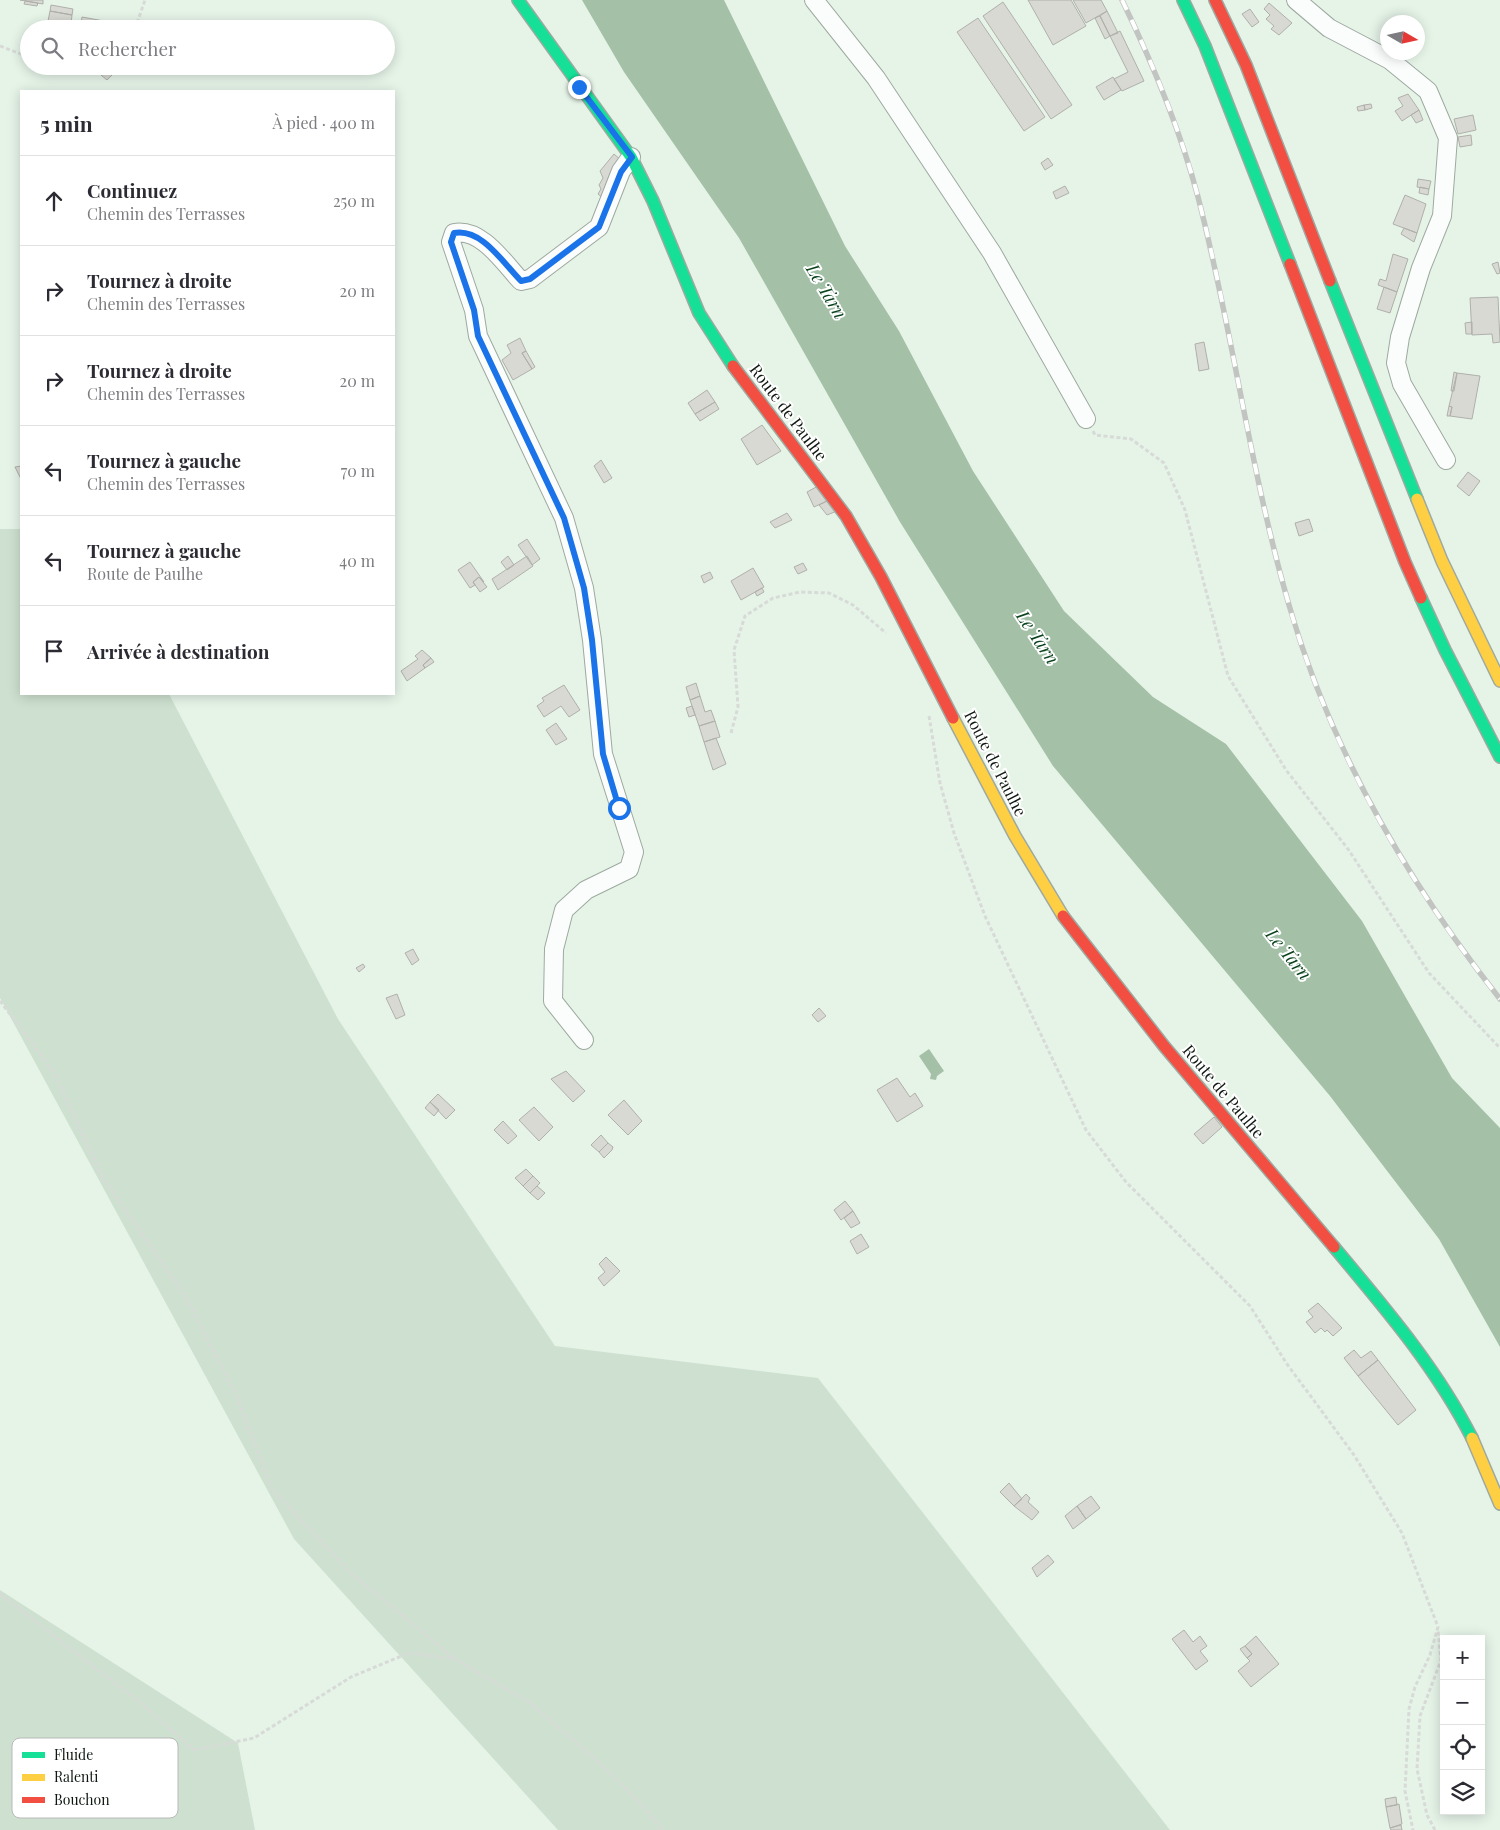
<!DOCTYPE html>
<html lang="fr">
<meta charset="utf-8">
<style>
:root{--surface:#fff;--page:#f2f2f3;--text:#2b2b33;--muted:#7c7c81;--line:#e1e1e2}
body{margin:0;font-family:"Playfair Display",serif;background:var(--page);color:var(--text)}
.controls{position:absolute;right:15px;bottom:15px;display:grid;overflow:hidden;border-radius:0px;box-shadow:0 2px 12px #0003}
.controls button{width:45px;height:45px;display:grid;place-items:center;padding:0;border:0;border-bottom:1px solid var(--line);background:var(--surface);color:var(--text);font:25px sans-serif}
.compass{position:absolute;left:1380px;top:15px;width:45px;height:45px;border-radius:50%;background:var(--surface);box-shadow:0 2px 12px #0003;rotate:99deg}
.stop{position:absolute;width:15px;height:15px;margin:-11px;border:4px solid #1a73e8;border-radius:50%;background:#fff}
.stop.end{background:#1a73e8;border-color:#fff;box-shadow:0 1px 5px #0008}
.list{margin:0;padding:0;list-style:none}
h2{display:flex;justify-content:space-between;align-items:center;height:65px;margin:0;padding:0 20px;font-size:21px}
h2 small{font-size:16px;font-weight:400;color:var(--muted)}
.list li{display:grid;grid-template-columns:32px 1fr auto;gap:15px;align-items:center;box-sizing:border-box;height:90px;padding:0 20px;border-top:1px solid var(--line)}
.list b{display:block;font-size:19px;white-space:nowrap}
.list p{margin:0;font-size:16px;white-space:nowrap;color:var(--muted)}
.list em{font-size:16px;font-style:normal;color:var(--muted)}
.icon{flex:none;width:28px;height:28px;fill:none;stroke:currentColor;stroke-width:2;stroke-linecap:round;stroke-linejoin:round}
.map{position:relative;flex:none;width:1500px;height:1830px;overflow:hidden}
.search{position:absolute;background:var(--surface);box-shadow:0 2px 12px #0003;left:20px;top:20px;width:375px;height:55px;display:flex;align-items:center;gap:12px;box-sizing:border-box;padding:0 18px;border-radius:28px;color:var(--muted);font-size:19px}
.panel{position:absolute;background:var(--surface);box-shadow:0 2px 12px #0003;left:20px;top:90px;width:375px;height:605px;border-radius:0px}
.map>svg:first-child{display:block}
.green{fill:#cee1d0}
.water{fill:#a4c1a8}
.building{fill:#d9d9d4;stroke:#b0b0aa}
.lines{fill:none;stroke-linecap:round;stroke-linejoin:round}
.street-casing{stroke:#9ea9a0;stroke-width:20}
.fast-casing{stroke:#9ea9a0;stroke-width:14}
.slow-casing{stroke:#9ea9a0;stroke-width:14}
.jam-casing{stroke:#9ea9a0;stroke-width:14}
.path{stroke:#d7dad7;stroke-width:3;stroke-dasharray:4 2.5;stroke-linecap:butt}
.street{stroke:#fbfdfc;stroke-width:18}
.fast{stroke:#16e098;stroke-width:11}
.slow{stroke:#ffcf43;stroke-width:11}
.jam{stroke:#f24e42;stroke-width:11}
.rail-casing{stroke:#c1c4c1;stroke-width:5.5}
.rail{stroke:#fff;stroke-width:4;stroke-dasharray:11;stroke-linecap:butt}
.route{stroke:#1a73e8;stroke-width:6}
.labels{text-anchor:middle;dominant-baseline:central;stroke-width:4;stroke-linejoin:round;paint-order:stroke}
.street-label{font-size:16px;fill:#0e1710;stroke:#fff}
.water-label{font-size:18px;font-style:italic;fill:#0b441c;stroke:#fff}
.key{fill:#fff;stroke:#b7b9b7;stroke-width:1}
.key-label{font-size:14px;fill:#0e1710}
</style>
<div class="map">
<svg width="1500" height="1830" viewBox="0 0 1500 1830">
<rect width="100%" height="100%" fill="#e6f4e8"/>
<!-- green -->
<path class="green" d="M0,529h21v165h148l169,325 217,327 263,32 352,452h-612l-264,-291 -294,-541z
M0,1590l238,153 17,87h-255z"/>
<!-- water -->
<path class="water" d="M582,0h142l121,246 54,85 74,140 91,140 89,86 73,47 136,177 90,157 48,50v219l-61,-108 -109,-143 -277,-330 -153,-244 -161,-284 -115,-166z
M929,1049l15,22 -7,5 -1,4 -6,-1 1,-5 -12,-18z"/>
<!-- building -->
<path class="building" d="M20,0h23v4z
M1028,0h43l15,26 -33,19z
M1073,0h28l6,11 -21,12z
M25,1l13,2 -1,3 -13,-2z
M1003,2l69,103 -21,14 -68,-103z
M1269,3l23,20 -13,12 -8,-6 3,-3 -8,-7 4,-4 -6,-6z
M51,5l22,4 -1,6 -22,-4z
M1250,9l9,13 -7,5 -10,-13z
M50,11l22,4 -1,9 -23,-3z
M1107,11l11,22 -8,3 -10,-20z
M1100,16l10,20 -5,3 -10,-21z
M82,17l22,4 -1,5 -22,-3z
M978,18l67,99 -21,14 -67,-99z
M53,21l13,2v3l-13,-2z
M81,23l22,3v3h-23z
M1120,31l24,50 -22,10 -8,-12 14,-7 -18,-36z
M106,69l6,6 -5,5 -6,-5z
M1113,77l8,13 -17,10 -8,-13z
M1408,94l11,16 -17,11 -7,-10 8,-5 -5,-8z
M1371,104l1,4 -7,2 -1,-5z
M1364,105l1,5 -7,1 -1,-4z
M1419,110l4,10 -7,3 -5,-8z
M1473,115l3,15 -18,4 -4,-15z
M1471,135l1,10 -12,2 -2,-10z
M614,154l8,7 -18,38 -6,-5 3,-5 -2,-4 4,-7 -3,-7z
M1048,158l5,7 -8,5 -4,-7z
M1418,179l13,2 -2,8 -12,-2z
M1065,186l4,7 -13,6 -3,-7z
M1420,187l9,2 -1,6 -9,-2z
M1405,195l21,9 -9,29 -24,-9z
M1404,228l13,5 -3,9 -13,-8z
M1393,254l15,5 -11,33 -19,-7 2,-6 6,2z
M1498,262l2,11 -3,1 -5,-10z
M1384,287l13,5 -7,21 -13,-4z
M1498,297l2,45 -7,1 -1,-9 -20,1 -2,-37z
M1472,322v12h-6l-1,-11z
M520,338l6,13 -4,2 10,16 -19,11 -11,-20 9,-7 -4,-8z
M1204,342l5,27 -10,2 -4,-27z
M526,351l9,16 -3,2 -10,-16z
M1454,372l3,1 -3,18h-3z
M1457,373l23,3 -8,43 -22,-3 2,-9 -3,-1z
M707,390l8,12 -20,12 -7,-11z
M715,402l4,7 -19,12 -5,-7z
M1449,406l3,1 -2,9h-3z
M762,425l19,26 -24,14 -16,-26z
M601,460l11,18 -8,5 -10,-17z
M21,466v13l-6,-12z
M1468,472l12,9 -11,15 -12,-10z
M818,486l11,14 -15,7 -7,-15z
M829,500l8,11 -10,4 -8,-10z
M787,513l5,7 -17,8 -5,-6z
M1309,519l4,12 -14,5 -4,-13z
M527,539l13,20 -8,6 -14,-20z
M508,556l6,9 -7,5 -6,-8z
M527,556l6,10 -35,24 -6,-11z
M470,562l14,20 -5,-5 -6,5 2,3 -5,3 -12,-18z
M803,563l4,7 -9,4 -4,-7z
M753,568l11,19 -23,13 -10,-19z
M710,572l3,6 -9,5 -3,-7z
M479,577l8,10 -7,5 -7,-10z
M762,588l2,4 -7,4 -2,-4z
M422,650l9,8 -8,7 2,3 -18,13 -6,-10 17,-12 -3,-3z
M431,658l3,4 -9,6 -2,-3z
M696,683l4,13 -10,4 -4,-13z
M564,685l16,25 -11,7 -8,-11 -17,11 -7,-11 7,-5 -2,-3z
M700,696l5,16 6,-2 4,11 -16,5 -9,-26z
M692,706l3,9 -6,2 -3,-9z
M715,721l5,16 -16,5 -5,-16z
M556,723l11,16 -11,6 -10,-15z
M716,738l10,26 -13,6 -9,-28z
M413,949l6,11 -7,5 -7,-12z
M363,964l2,3 -6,5 -3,-4z
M397,994l8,21 -9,4 -10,-21z
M819,1008l7,8 -8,6 -6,-7z
M566,1071l19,20 -12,11 -22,-23z
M897,1078l13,19 5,-4 8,13 -26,16 -20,-32z
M438,1094l17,16 -9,9 -16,-17z
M624,1100l18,21 -14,14 -20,-20z
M430,1102l9,8 -5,6 -9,-8z
M534,1107l19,20 -14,14 -20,-21z
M1214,1117l8,10 -19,17 -9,-10z
M503,1121l14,15 -9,8 -14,-14z
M601,1135l7,8 -9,9 -8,-7z
M608,1143l5,4 -1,3 -8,8 -5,-6z
M526,1169l7,7 -10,10 -8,-8z
M533,1176l7,7 -10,10 -7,-7z
M537,1186l8,7 -7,7 -8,-7z
M845,1201l8,10 -12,9 -7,-10z
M853,1211l7,12 -9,5 -7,-10z
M861,1234l8,13 -12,7 -7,-13z
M606,1257l14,14 -16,15 -6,-8 7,-6 -6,-8z
M1318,1303l24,25 -9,8 -6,-6 -2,2 -4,-4 -6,5 -9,-11 7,-5 -5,-6z
M1354,1350l7,8 10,-7 7,9 -20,16 -14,-18z
M1378,1360l38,50 -18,15 -40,-49z
M1009,1483l13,16 -8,7 -14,-14z
M1026,1494l4,4 -2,4 11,10 -7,8 -18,-14z
M1091,1496l9,12 -14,11 -9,-13z
M1077,1506l9,13 -13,10 -8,-13z
M1048,1555l6,7 -17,15 -5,-9z
M1184,1630l9,12 7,-6 7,10 -7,5 8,10 -12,9 -24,-31z
M1256,1636l23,28 -28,23 -13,-16 12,-10 -3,-3 5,-4 -7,-8z
M1245,1646l7,8 -5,4 -7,-9z
M1396,1797l1,8 -11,2 -1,-8z
M1399,1804l3,20 -12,4 -4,-21z
M1401,1825l1,5h-11l-1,-2z"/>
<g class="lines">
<defs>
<path id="street" d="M814,0l62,78 116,175 94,166
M1296,0l33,28 61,32 38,31 20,47 -6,78 -21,52 -21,69 -4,26 6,21 44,76
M584,1040l-31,-39 1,-52 10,-39 22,-20 43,-21 5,-17 -31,-98 -11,-114 -8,-52 -20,-70 -86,-182 -4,-26 -23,-68 3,-9c28,-5 50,30 67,48l9,-2 69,-52 22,-56 10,-14"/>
<path id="fast" d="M518,0l113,157 22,44 46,112 34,53
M1183,0l22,46 85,218
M1330,281l87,218
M1421,598l24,52 55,107
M1334,1247c50,60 102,120 138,191"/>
<path id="slow" d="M1417,499l25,62 58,120
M953,718l62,118 48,80
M1472,1438l28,66"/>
<path id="jam" d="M1215,0l31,65 84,216
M1290,264l115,298 16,36
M733,366l113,150 35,61 72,141
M1063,916l101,130 170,201"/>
</defs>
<!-- street casing -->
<use href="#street" class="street-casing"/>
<!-- fast casing -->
<use href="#fast" class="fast-casing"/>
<!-- slow casing -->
<use href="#slow" class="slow-casing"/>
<!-- jam casing -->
<use href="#jam" class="jam-casing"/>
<!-- path -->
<path class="path" d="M135,29l10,-29
M0,46l29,11
M53,66l15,5 26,-1 4,-4
M1093,431l2,4 36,4 33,24 21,47 43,166 58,94 62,79 81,124 71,75
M929,716l11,67 14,50 31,83 101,214 40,52 124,124 37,58 67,91 48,78 36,94 -8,28 -15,32 -6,22 -4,82 8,39
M731,733l7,-26 -4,-57 11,-34 28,-18 27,-6 29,1 24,12 33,28
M0,1001l55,73 46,101 83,119 52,100 36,95 80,85 103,85
M0,1594l143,111 51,45 60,-12 97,-61 58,-24 46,6 75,44 72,62 42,42 18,23
M1435,1830l-8,-15 -10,-46 3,-53 21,-56 -3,-30"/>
<!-- street -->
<use href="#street" class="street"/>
<!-- fast -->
<use href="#fast" class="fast"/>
<!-- slow -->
<use href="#slow" class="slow"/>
<!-- jam -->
<use href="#jam" class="jam"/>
<defs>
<path id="rail" d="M1122,0c31,64 58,129 76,197 35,135 52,274 91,408 42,146 117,275 211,394"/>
</defs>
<!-- rail casing -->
<use href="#rail" class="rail-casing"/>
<!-- rail -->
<use href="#rail" class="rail"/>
</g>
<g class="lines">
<!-- route -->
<path class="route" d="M579,87l53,70 -11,15 -22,55 -69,52 -9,2c-18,-18 -39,-53 -67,-48l-3,9 23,68 4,26 86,182 20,70 8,52 11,114 16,54"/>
</g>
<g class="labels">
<!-- street labels -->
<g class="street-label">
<text transform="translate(789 412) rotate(53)">Route de Paulhe</text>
<text transform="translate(996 763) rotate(63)">Route de Paulhe</text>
<text transform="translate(1224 1091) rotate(50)">Route de Paulhe</text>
</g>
<!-- water labels -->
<g class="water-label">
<text transform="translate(827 291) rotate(59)">Le Tarn</text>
<text transform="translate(1038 637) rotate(56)">Le Tarn</text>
<text transform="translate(1289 954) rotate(51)">Le Tarn</text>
</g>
</g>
<!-- legend -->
<rect x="12" y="1738" width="166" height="80" rx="8" class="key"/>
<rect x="22" y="1752" width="23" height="6" fill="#16e098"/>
<rect x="22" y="1774" width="23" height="7" fill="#ffcf43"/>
<rect x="22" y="1797" width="23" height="6" fill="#f24e42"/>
<g class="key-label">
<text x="54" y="1760">Fluide</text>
<text x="54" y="1782">Ralenti</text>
<text x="54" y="1805">Bouchon</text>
</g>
</svg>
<div class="controls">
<button>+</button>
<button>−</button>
<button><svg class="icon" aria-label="locate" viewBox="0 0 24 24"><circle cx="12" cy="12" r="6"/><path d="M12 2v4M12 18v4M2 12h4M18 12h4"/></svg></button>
<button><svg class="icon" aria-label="layers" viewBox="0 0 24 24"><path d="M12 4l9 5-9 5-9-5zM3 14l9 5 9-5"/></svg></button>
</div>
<svg class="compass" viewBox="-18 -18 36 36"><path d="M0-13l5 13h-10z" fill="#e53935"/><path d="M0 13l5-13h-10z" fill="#7c7c81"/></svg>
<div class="stop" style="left:619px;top:808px"></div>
<div class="stop end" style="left:579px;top:87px"></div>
<div class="search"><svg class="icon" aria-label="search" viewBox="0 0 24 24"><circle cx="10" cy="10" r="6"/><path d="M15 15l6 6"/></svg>Rechercher</div>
<section class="panel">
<h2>5 min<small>À pied · 400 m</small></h2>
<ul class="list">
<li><svg class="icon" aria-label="ahead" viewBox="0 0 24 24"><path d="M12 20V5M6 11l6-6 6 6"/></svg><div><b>Continuez</b><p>Chemin des Terrasses</p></div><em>250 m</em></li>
<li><svg class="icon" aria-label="right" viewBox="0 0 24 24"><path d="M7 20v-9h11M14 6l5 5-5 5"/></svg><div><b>Tournez à droite</b><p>Chemin des Terrasses</p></div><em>20 m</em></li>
<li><svg class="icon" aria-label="right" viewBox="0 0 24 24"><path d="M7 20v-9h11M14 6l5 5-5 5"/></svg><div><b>Tournez à droite</b><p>Chemin des Terrasses</p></div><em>20 m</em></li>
<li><svg class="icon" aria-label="left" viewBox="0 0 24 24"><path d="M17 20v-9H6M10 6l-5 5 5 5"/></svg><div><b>Tournez à gauche</b><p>Chemin des Terrasses</p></div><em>70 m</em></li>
<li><svg class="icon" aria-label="left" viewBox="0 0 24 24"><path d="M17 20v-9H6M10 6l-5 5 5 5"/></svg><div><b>Tournez à gauche</b><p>Route de Paulhe</p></div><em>40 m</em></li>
<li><svg class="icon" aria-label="arrive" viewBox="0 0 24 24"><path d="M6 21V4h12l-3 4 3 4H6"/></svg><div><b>Arrivée à destination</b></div></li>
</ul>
</section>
</div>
